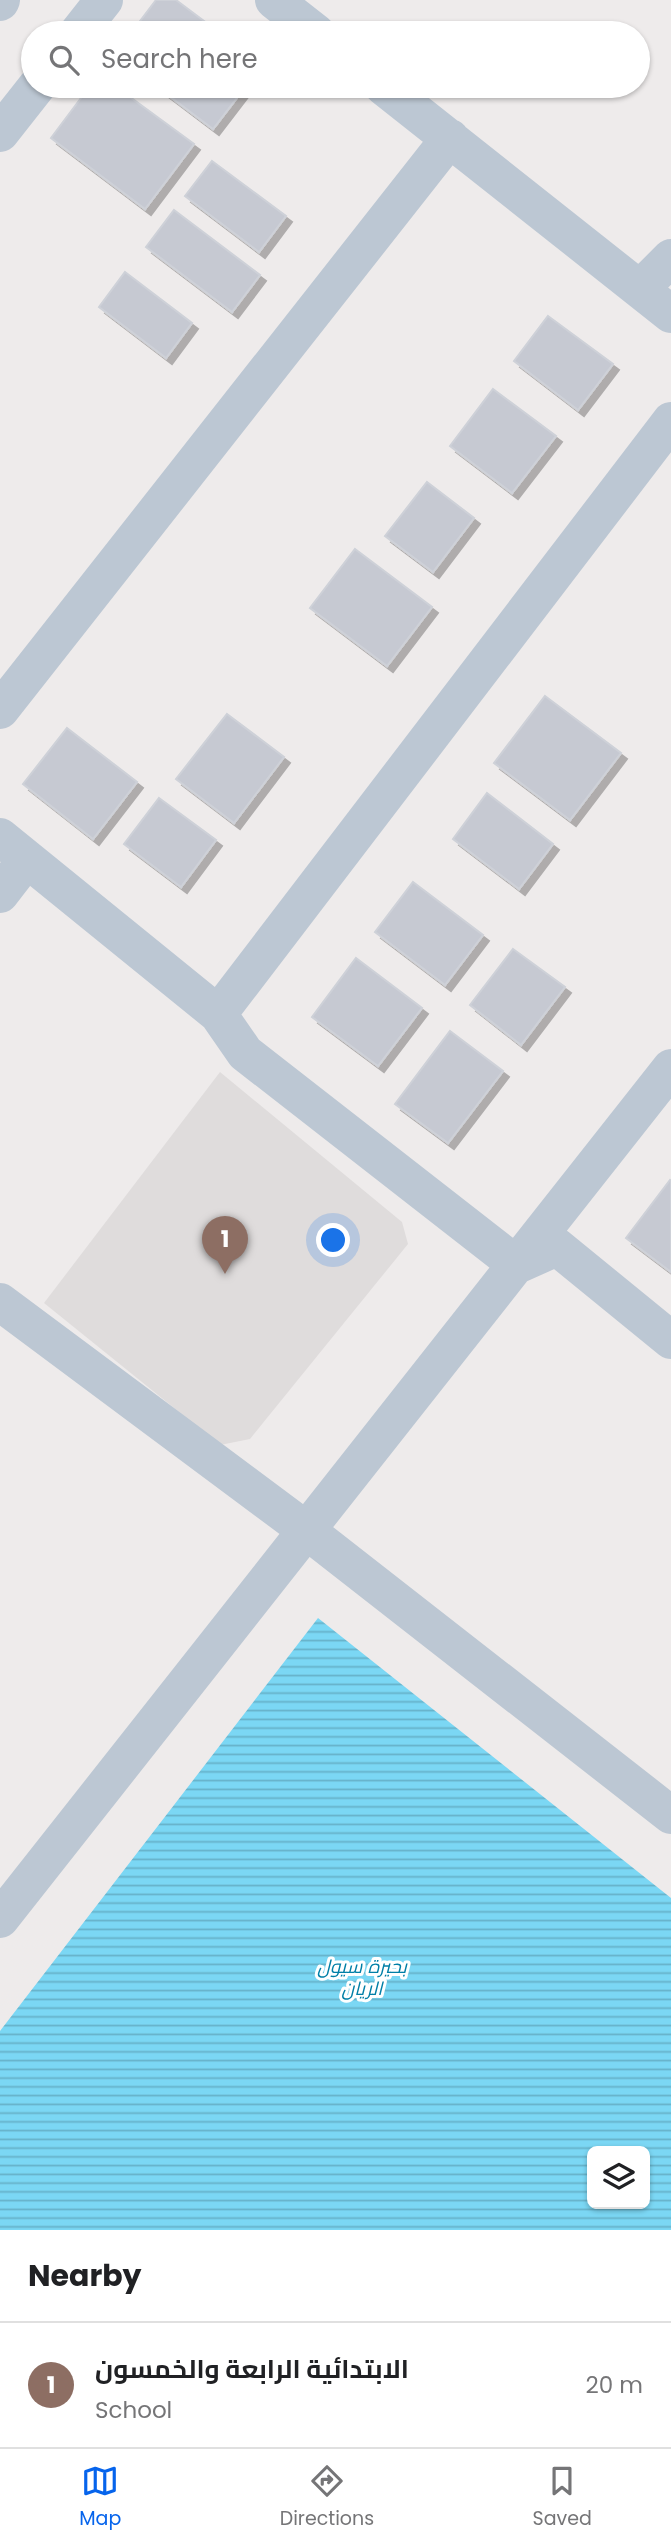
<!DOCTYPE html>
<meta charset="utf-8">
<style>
:root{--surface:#fff;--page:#f6f6f6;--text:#202124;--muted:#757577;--line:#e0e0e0;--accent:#0664ec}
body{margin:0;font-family:Poppins,Cairo,sans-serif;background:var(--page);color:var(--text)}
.controls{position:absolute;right:21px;bottom:21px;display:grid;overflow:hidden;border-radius:10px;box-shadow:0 2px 5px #0004}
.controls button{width:63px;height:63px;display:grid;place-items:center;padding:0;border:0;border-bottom:2px solid var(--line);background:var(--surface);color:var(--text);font:35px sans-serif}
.you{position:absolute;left:334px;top:1241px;width:24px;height:24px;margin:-18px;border:5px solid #fff;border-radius:50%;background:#1a73e8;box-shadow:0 0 0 10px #1a73e833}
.badge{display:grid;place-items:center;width:46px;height:46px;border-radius:50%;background:var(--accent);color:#fff;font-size:23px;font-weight:700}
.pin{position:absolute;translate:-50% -58px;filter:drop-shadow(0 2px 4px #0008)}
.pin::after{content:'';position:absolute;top:37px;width:24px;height:21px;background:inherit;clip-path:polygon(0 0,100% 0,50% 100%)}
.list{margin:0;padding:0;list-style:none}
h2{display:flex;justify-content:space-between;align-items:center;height:91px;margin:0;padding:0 28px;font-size:30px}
h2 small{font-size:23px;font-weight:400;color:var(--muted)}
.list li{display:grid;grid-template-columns:46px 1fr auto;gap:21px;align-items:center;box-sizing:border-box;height:126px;padding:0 28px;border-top:2px solid var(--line)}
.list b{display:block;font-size:26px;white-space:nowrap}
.list p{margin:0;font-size:23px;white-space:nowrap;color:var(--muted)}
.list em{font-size:23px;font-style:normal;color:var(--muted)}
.icon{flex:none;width:38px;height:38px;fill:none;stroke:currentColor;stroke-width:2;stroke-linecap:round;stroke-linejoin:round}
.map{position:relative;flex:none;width:671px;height:2230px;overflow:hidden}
.search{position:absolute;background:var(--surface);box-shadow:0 2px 5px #0004;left:21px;right:21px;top:21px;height:77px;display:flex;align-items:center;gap:18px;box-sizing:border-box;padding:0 24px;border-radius:38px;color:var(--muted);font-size:26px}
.sheet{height:217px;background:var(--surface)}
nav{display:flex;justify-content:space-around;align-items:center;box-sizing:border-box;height:98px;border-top:2px solid var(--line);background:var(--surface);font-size:19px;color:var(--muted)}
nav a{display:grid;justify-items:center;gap:4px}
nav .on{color:var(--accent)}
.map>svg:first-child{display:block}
.education{fill:#dfdcdc}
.water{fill:url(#water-rules);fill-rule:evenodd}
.building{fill:#c6c9d2;stroke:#ced1d8;stroke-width:2;filter:url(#shadow)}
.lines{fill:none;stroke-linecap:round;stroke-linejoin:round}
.minor{stroke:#bcc7d3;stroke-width:38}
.labels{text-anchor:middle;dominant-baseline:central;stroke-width:6;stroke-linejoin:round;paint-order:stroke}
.water-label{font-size:19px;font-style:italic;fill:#017fa7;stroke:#fff}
</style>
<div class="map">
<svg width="671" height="2230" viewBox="0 0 671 2230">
<defs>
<pattern id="water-rules" width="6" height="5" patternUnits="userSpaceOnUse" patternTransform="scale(1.75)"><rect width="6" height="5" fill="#7bd7f4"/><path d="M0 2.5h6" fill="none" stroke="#66b1c9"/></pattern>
<filter id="shadow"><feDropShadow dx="6" dy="6" stdDeviation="0" flood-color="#0004"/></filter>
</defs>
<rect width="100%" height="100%" fill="#eeebeb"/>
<!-- education -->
<path class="education" d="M220,1072l182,150 6,22 -158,195 -30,6 -176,-142z"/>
<!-- water -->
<path class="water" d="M318,1618l353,280v332h-671v-199zM592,2151h53v53h-53z"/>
<!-- building -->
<path class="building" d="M156,0h20l44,33h-89z
M90,86h25l79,58 -49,65 -94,-71z
M156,86h90l-33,43z
M212,161l74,55 -27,36 -74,-56z
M174,210l86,65 -28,37 -86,-65z
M125,272l67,51 -26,35 -67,-51z
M548,316l65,48 -35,46 -64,-49z
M493,389l63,47 -44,57 -62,-47z
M427,482l47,36 -41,54 -48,-36z
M355,549l77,58 -45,59 -77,-58z
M545,696l76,57 -51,67 -76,-57z
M227,714l57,43 -50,66 -58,-44z
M67,728l70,54 -44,57 -70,-55z
M487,793l66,51 -34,45 -66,-50z
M159,798l57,42 -35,47 -57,-43z
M413,882l70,53 -38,50 -70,-53z
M513,949l52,38 -44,58 -51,-40z
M356,958l66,50 -44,58 -66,-49z
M450,1031l53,40 -55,72 -53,-39z
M670,1180l1,1v91l-45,-34z"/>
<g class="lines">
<!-- minor -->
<path class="minor" d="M274,0l42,33
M0,2l1,-2
M78,33l26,-33
M383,86l288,228
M0,133l37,-47
M640,289l31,-31
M0,710l450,-572
M0,837l218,177 27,39 272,212 40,-18 114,93
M0,894l27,-35
M218,1014l453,-593
M0,1302l306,228 365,285
M0,1919l671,-851"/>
</g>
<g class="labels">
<!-- water labels -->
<g class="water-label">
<text x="362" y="1966">بحيرة سيول<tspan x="362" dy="22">الريان</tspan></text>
</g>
</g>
</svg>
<div class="controls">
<button><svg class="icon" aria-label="layers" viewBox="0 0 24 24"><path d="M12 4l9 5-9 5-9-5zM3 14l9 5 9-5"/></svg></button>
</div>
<div class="you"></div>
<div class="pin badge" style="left:225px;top:1274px;background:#8d6e63">1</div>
<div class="search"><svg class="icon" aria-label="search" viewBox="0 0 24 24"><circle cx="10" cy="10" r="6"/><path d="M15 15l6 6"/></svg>Search here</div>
</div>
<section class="sheet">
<h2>Nearby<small></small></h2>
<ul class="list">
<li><span class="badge" style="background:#8d6e63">1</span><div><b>الابتدائية الرابعة والخمسون</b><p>School</p></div><em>20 m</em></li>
</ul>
</section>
<nav>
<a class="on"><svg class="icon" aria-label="map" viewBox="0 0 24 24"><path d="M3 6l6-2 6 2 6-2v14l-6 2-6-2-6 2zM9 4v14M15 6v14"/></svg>Map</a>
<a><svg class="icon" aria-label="directions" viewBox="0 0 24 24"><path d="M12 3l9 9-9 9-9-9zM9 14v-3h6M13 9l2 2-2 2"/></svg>Directions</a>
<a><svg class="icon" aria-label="saved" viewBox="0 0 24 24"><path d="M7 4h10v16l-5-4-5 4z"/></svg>Saved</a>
</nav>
